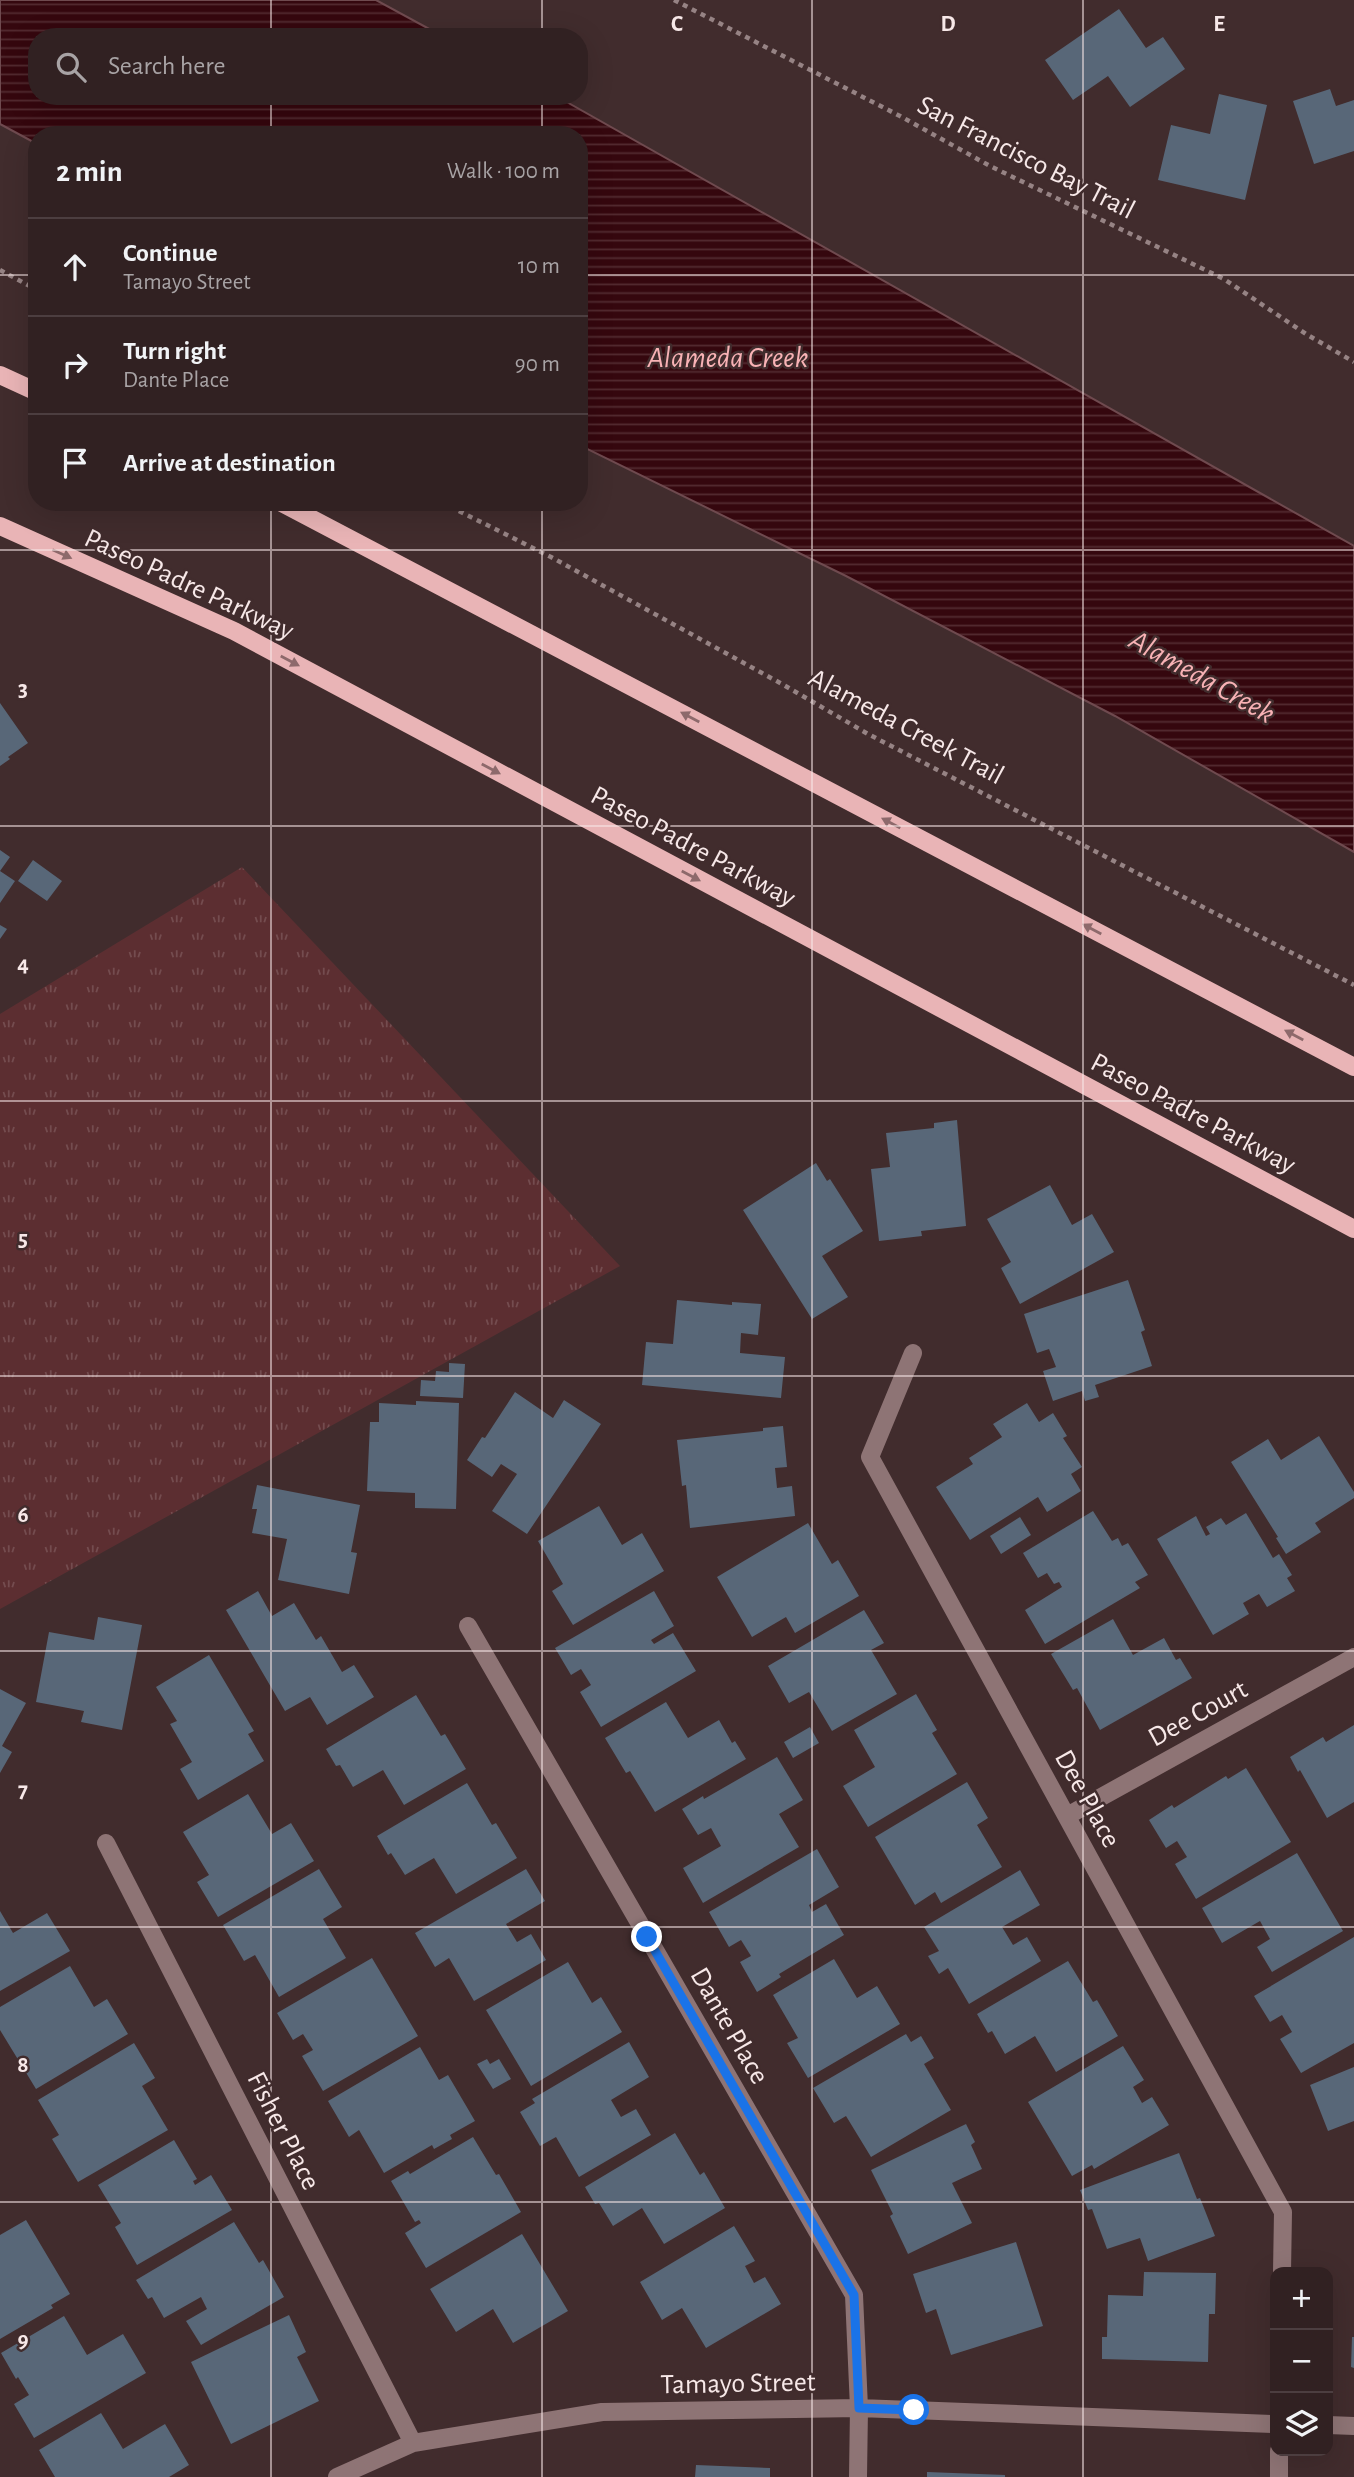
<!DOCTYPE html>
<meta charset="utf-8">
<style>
:root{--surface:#312122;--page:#39292a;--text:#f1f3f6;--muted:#a8a3a5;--line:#4c3e40}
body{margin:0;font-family:"Alegreya Sans",sans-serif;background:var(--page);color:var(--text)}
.controls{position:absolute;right:21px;bottom:21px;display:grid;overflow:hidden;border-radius:14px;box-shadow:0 7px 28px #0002}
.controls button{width:63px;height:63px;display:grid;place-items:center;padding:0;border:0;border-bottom:2px solid var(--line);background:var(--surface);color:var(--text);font:35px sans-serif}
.stop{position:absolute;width:21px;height:21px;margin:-16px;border:5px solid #1a73e8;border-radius:50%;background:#fff}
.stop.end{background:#1a73e8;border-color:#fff;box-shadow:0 2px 7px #0008}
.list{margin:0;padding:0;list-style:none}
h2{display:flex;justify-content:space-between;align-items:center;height:91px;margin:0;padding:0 28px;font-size:30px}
h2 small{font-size:23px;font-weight:400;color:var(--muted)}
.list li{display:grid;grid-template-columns:46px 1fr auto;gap:21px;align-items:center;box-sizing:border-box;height:98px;padding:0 28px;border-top:2px solid var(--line)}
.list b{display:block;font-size:26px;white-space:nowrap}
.list p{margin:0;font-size:23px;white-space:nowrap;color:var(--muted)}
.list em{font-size:23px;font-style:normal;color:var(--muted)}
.icon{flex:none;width:38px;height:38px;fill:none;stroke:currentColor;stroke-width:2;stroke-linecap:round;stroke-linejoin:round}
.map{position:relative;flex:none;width:1354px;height:2477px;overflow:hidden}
.search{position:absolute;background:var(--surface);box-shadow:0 7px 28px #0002;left:28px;top:28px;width:560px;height:77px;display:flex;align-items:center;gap:18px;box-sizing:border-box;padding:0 24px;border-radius:28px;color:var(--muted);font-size:26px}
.panel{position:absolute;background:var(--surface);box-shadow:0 7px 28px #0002;left:28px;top:126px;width:560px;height:385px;border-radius:28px}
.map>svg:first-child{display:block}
.grass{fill:url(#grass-tufts)}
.water{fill:url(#water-rules);stroke:#6f4a4f;stroke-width:2}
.building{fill:#586778}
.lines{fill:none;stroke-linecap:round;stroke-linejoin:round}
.path{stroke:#968384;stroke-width:4.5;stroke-dasharray:5 5;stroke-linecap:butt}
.minor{stroke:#8e7475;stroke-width:18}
.major{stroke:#e9b4b6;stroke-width:18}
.oneway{fill:#8d696b}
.route{stroke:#1a73e8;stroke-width:9}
.grid{fill:none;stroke:#f7e8e8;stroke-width:2;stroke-opacity:0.55}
.labels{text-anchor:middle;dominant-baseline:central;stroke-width:5;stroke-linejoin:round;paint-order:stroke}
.street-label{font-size:28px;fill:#f7e8e8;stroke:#412c2d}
.water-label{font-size:30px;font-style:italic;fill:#f8b2b5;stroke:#412c2d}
.grid-label{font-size:23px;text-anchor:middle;font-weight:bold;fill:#f7e8e8;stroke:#412c2d;stroke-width:5;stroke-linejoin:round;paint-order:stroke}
</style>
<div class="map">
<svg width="1354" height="2477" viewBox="0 0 1354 2477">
<defs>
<pattern id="grass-tufts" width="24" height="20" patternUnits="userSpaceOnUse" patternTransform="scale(1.75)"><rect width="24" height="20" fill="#5c2e31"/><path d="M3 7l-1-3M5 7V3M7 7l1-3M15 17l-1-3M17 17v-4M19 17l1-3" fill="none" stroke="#744c4f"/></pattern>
<pattern id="water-rules" width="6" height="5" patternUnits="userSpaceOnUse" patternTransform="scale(1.75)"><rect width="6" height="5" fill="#35070e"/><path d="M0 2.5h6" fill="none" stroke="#532b31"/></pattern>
</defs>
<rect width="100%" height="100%" fill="#412c2d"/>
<!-- grass -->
<path class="grass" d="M242,867l378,399 -620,343v-595z"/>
<!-- water -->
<path class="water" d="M0,0h376l68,37h-407v59h519l798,450v306l-239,-136 -269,-140 -267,-131v-310h-542v9l-37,-20z"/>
<!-- building -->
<path class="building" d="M1119,9l27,39 17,-11 22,32 -55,38 -22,-31 -35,24 -28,-40z
M1330,89l6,17 18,-6v51l-40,13 -21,-63z
M1219,94l48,11 -22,95 -87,-20 13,-55 39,9z
M0,703l28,40 -20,14 2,2 -10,7z
M0,850l10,7 -10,14 15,10 -15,22z
M33,860l29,21 -15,20 -29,-20z
M0,925l7,4 -7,10z
M957,1120l9,106 -45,5 1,5 -43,5 -8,-72 19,-2 -4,-34 48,-5v-5z
M816,1163l11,18 3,-2 33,52 -41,25 26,41 -36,22 -69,-109z
M1050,1185l22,40 20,-11 22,38 -94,52 -19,-36 10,-6 -24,-43z
M1128,1280l17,50 -4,2 11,34 -57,19 4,12 -14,4 -3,-10 -29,10 -10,-30 13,-4 -7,-18 -12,4 -13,-39z
M677,1300l55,5v-3l29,2 -3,31 -17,-2 -1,20 45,4 -4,41 -139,-13 4,-43 27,2z
M449,1363l16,1 -2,34 -43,-2 1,-16 14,1 1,-10 13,1z
M515,1392l38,26 11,-18 37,24 -74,110 -35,-23 25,-37 -16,-10 -9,13 -25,-17 15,-23 3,1z
M416,1401l43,2 -3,106 -41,-1v-15l-48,-2 3,-69h9v-19l37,2z
M1027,1403l12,19 14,-9 14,23 -4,2 19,29 -11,7 10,17 -34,21 -9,-15 -68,43 -34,-53 37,-23 -4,-6 33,-21 -9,-13z
M783,1426l4,41 -12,1 2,20 15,-2 3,30 -105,12 -4,-43 -4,1 -5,-46 86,-9v-3z
M1319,1436l35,56v6l-39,25 6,9 -35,22 -10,-16 2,-1 -47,-75 37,-23 13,21z
M257,1485l103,20 -9,47 6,1 -8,41 -71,-14 9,-41 -35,-6 5,-24h-5z
M599,1506l23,39 20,-12 22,38 -91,54 -21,-34 11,-7 -25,-43z
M1093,1511l19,30 6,-3 4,8 6,-3 20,32 -13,7 5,6 -95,56 -20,-34 37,-23 -3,-5 -5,2 -7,-11 -9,5 -15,-25z
M1246,1513l27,45 6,-4 13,21 -5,3 8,13 -28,16 -8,-13 -16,9 6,11 -36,21 -56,-96 39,-23 10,20 4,-2 -4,-7 15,-9 5,7z
M1020,1517l11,18 -30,19 -11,-18z
M808,1523l24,41 6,-4 21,36 -64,37 -9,-16 -34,20 -35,-60z
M258,1591l14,25 22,-13 22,37 5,-4 21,36 12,-7 20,32 -47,28 -17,-28 -25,14 -59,-101z
M654,1591l20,35 -23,14 3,4 19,-11 23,38 -95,56 -21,-35 11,-7 -10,-16 -10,6 -16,-27z
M864,1610l20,33 -13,7 26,44 -65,37 -23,-39 -20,11 -21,-37z
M98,1617l44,8 -20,105 -41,-8 3,-11 -48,-9 13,-70 45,8z
M1113,1619l20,36 31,-17 12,22 4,-2 12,20 -92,52 -23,-42 -4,2 -22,-36z
M209,1655l45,76 -6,3 16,27 -66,39 -18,-31 12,-7 -22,-38 7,-3 -21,-34z
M0,1689l26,14 -24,43 10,6 -12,21z
M916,1694l21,36 -5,3 25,41 -89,53 -25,-41 32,-19 -21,-37z
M416,1695l25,41 4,-2 21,35 -62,36 -21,-35 -30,17 -13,-22 -4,1 -10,-17z
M666,1702l22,36 31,-18 13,23 3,-2 11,18 -91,53 -25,-41 -4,2 -21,-35z
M1354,1725v77l-27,16 -27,-48 -2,2 -8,-15 33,-20 3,5z
M810,1727l9,16 -26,15 -9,-16z
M777,1757l26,43 -24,14 20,33 -96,56 -20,-35 38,-22 -10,-18 -13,7 -16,-26 21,-13 1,3z
M1246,1768l45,74 -95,57 -21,-35 12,-7 -10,-16 -11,7 -17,-28 23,-15 2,3 52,-32 2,3z
M967,1782l21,36 -11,7 25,42 -61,36 -6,-11 -20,13 -40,-68z
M467,1783l25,42 4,-2 21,35 -61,36 -22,-36 -29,17 -14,-22 -3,2 -11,-19z
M248,1794l24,40 19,-11 23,38 -96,56 -21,-35 12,-7 -26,-43z
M817,1849l22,38 -30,18 3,7 14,-8 18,31 -65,39 2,3 -24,15 -17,-30 11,-6 -10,-16 -12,7 -20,-35z
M1297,1853l46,78 -71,41 -15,-25 13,-8 -10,-18 -38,22 -20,-35z
M319,1869l23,38 -19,12 23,39 -67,39 -24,-42 -11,6 -21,-36z
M526,1869l19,32 -39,23 11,18 14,-8 15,26 -72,41 -25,-43 -14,9 -20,-34z
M1020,1870l20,35 -38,22 11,18 14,-8 14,24 -72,43 -21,-36 -9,6 -11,-18 11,-5 -15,-24z
M0,1911l13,22 34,-20 23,38 -70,40z
M1354,1937v106l-53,30 -21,-34 12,-7 -10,-17 -12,7 -16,-26z
M372,1958l46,78 -95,55 -21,-35 11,-6 -10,-16 -10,6 -16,-27z
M834,1959l23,39 20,-12 23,38 -92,54 -21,-35 11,-5 -25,-43z
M1068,1961l25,41 4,-2 21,36 -62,36 -21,-36 -30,18 -13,-23 -4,2 -11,-19z
M568,1962l24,41 9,-6 21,35 -91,54 -45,-76z
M70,1966l24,41 13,-8 21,35 -92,55 -36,-59v-23z
M906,2034l5,8 10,-6 13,22 -10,6 27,46 -80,47 -25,-41 -12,7 -21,-35z
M629,2042l20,35 -38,23 10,17 15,-8 15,26 -72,42 -23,-40 -16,9 -20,-34 15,-9 -3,-4z
M134,2043l21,35 -13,8 26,44 -90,52 -26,-43 7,-4 -21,-35z
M1123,2046l21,34 -11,7 9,16 10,-6 17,28 -75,44 -2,-4 -20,11 -44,-74z
M420,2047l19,33 9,-5 27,46 -25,14 2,4 -18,10 -2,-4 -48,28 -25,-43 -10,7 -21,-36z
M487,2059l3,5 9,-5 12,20 -18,10 -16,-25z
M1354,2067v54l-26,10 -18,-46z
M966,2124l9,18 -4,3 11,24 -30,14 20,40 -64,31 -18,-38 3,-2 -22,-44z
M675,2133l25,42 4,-3 21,36 -61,36 -22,-36 -29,18 -14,-23 -4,1 -10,-17z
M473,2137l23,38 3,-1 22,38 -95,56 -21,-35 16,-10 -2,-3 -4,2 -24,-41 17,-10 2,3z
M174,2140l23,39 -4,2 2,4 16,-10 21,35 -95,55 -22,-38 6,-4 -23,-38z
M1179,2153l18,46 3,-1 15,38 -67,25 -8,-23 -33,11 -15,-40 -4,1 -8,-20z
M26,2220l44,74 -19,11 2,3 -53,31v-104z
M234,2222l25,41 4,-3 21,37 -83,48 -15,-24 21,-12 -6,-12 -37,21 -12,-21 -4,2 -12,-19z
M734,2226l21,35 -10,5 9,17 11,-6 16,27 -75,44 -24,-40 -20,12 -22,-38z
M522,2234l46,77 -55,32 -20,-34 -37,23 -26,-43z
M1016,2242l27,84 -92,29 -15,-46 -10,4 -13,-39z
M1144,2272l72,1 -1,41h-6l-1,48 -106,-3v-22h5l1,-42 35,1z
M289,2315l17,37 -9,5 22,44 -88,43 -40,-82z
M64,2316l23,39 36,-21 23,39 -112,65 -20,-34 15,-9 -11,-18 -2,2 -15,-26z
M1352,2337h2v31l-3,-1z
M101,2413l22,36 42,-25 24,41 -20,12h-114l-16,-27z
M696,2465l74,3v9h-75z
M927,2472l78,3v2h-78z"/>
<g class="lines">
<!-- path -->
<path class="path" d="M674,0l226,116 90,50 234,113 82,55 48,28
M0,270l37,20
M441,502l110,55 231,127 86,50 486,251"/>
<!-- minor -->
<path class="minor" d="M913,1353l-43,104 413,755 -1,60
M468,1626l386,669 5,113 -1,69
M1067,1816l287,-159
M106,1843l307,600
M1328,2425l26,1
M337,2477l76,-34 189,-31 257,-4 416,16
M1279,2477v-26"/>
<!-- major -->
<path class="major" d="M0,375l37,17
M280,502l1074,565
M0,526l234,105 1120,598"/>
</g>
<!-- one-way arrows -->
<defs><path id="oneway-solid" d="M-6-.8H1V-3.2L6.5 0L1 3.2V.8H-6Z" transform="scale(1.75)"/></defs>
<g class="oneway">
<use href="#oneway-solid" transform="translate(62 554) rotate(24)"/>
<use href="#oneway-solid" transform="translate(290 661) rotate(28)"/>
<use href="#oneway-solid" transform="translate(690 717) rotate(-152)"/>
<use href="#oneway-solid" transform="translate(491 769) rotate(28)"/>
<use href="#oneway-solid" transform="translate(891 823) rotate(-152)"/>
<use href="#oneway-solid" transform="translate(691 876) rotate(28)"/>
<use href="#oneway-solid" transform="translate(1092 929) rotate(-152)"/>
<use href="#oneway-solid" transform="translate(1294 1035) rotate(-152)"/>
</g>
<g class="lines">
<!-- route -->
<path class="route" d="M647,1937l207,358 5,113 55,2"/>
</g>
<!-- grid -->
<path class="grid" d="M271,0v37M542,0v37M812,0v2477M1083,0v2477M271,96v39M542,96v39M0,275h37M579,275h775M271,502v1975M542,502v1975M0,550h1354M0,826h1354M0,1101h1354M0,1376h1354M0,1651h1354M0,1927h1354M0,2202h1354"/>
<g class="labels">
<!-- street labels -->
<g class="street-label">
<text transform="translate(1026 158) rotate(27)">San Francisco Bay Trail</text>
<text transform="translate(189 585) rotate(25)">Paseo Padre Parkway</text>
<text transform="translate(906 727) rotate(28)">Alameda Creek Trail</text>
<text transform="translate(693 847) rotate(28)">Paseo Padre Parkway</text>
<text transform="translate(1193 1114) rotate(28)">Paseo Padre Parkway</text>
<text transform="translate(1198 1714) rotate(-29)">Dee Court</text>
<text transform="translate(1087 1799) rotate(61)">Dee Place</text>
<text transform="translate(729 2026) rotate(60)">Dante Place</text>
<text transform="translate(283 2131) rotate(63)">Fisher Place</text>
<text transform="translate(738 2384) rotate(-1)">Tamayo Street</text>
</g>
<!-- water labels -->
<g class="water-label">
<text x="728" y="358">Alameda Creek</text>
<text transform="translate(1202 677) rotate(29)">Alameda Creek</text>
</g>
</g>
<g class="grid-label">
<text x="677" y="31">C</text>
<text x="948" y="31">D</text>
<text x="1219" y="31">E</text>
<text x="23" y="696">3</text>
<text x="23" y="971">4</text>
<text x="23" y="1246">5</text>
<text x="23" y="1522">6</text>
<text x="23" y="1797">7</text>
<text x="23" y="2072">8</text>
<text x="23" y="2347">9</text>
</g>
</svg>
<div class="controls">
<button>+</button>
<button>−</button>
<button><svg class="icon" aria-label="layers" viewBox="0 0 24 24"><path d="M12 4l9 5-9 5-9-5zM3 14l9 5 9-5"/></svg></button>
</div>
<div class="stop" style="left:914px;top:2410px"></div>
<div class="stop end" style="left:647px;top:1937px"></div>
<div class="search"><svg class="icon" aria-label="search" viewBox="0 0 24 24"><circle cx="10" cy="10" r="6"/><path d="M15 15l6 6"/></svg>Search here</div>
<section class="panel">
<h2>2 min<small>Walk · 100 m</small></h2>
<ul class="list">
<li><svg class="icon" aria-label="ahead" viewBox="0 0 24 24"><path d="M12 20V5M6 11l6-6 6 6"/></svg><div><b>Continue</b><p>Tamayo Street</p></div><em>10 m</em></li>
<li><svg class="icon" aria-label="right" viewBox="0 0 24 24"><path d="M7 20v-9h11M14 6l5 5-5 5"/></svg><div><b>Turn right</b><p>Dante Place</p></div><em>90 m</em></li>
<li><svg class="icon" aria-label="arrive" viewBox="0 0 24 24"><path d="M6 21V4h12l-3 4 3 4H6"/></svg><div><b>Arrive at destination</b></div></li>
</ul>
</section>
</div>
